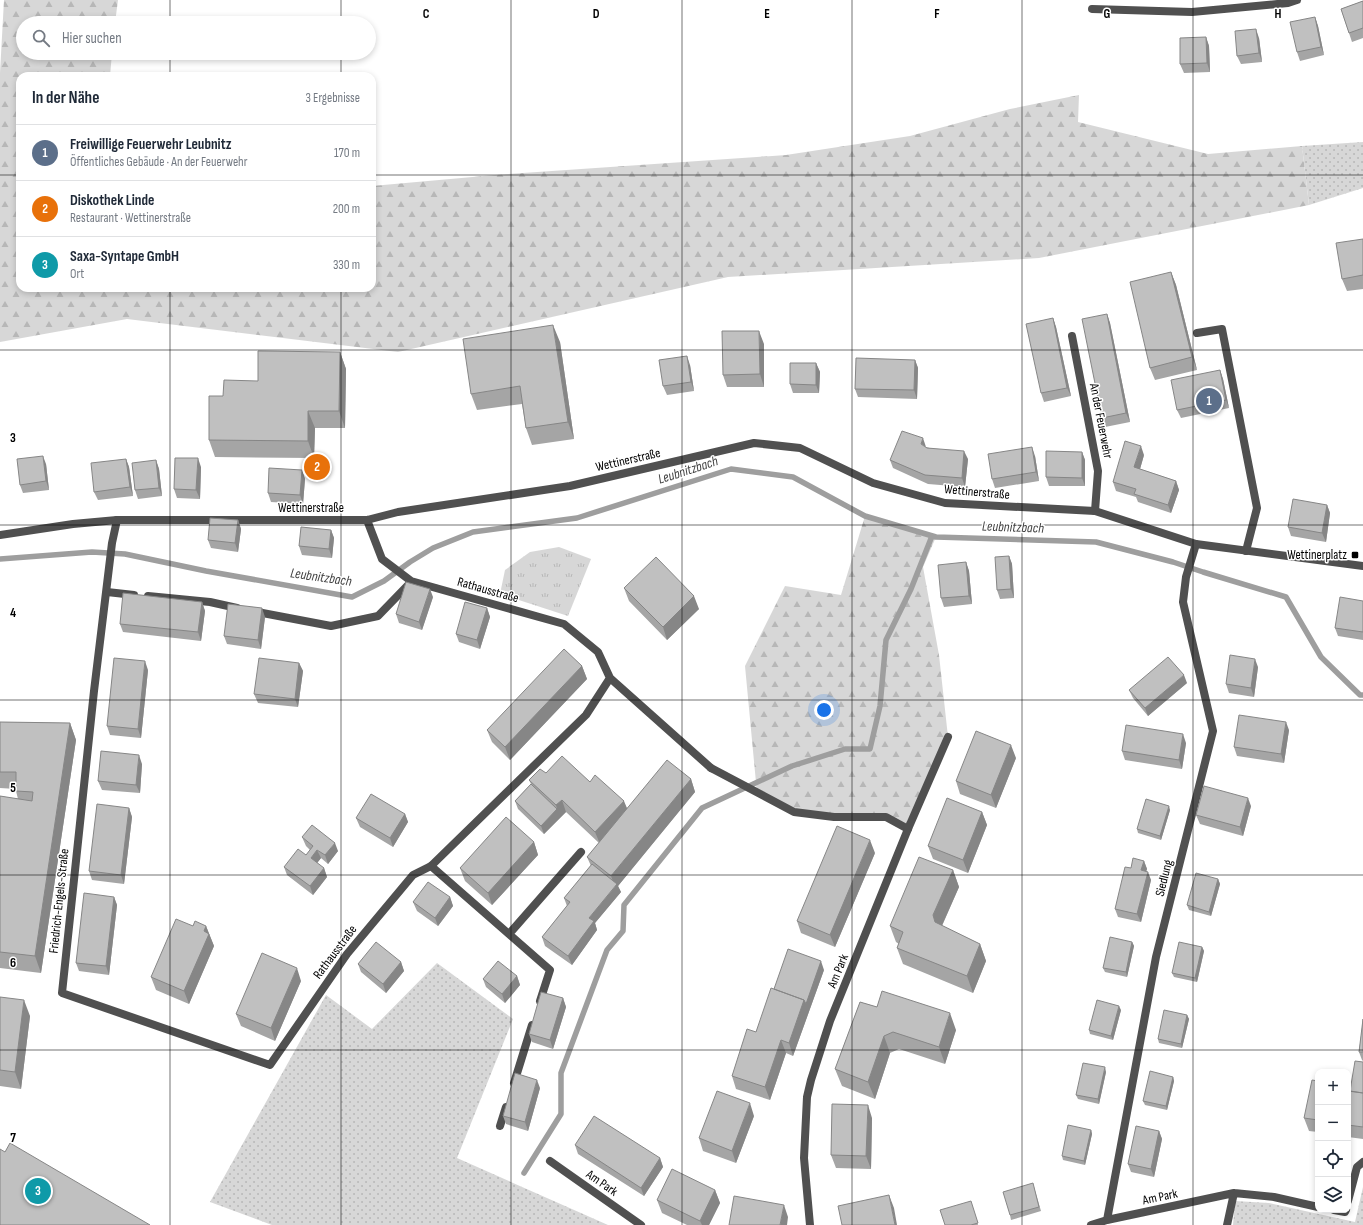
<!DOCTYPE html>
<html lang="de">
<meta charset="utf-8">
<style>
:root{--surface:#fff;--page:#f2f2f3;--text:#1f2937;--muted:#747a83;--line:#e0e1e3;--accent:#000}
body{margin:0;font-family:"Sofia Sans Condensed",sans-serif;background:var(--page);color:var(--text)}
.controls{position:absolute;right:12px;bottom:12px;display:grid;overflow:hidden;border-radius:8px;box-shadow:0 2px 6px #0003}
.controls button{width:36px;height:36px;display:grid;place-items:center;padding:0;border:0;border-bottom:1px solid var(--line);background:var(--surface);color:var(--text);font:20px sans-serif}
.you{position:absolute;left:824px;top:710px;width:14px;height:14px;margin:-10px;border:3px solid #fff;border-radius:50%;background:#1a73e8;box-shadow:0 0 0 6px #1a73e833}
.badge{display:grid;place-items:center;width:26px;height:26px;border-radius:50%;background:var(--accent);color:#fff;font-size:13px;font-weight:700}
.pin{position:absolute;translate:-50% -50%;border:2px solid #fff;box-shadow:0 1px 4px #0006}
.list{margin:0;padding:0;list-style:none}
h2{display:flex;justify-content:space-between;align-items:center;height:52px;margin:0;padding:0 16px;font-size:17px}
h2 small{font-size:13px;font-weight:400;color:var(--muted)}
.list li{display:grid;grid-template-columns:26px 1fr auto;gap:12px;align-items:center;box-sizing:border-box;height:56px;padding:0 16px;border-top:1px solid var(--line)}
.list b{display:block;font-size:15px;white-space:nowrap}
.list p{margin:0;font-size:13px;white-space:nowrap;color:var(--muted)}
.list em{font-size:13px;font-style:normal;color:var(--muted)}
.icon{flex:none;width:22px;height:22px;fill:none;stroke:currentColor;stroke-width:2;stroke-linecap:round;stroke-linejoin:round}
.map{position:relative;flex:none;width:1363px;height:1225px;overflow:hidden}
.search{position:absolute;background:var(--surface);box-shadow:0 2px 6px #0003;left:16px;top:16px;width:360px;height:44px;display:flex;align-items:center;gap:10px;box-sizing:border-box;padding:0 14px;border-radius:22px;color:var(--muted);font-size:15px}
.panel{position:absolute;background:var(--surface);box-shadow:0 2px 6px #0003;left:16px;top:72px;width:360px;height:220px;border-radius:12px}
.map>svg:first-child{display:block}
.grass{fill:url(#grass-dots)}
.forest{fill:url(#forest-firs)}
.park{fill:url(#park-tufts)}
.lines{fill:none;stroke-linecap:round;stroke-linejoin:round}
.stream{stroke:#9e9e9e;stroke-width:5.5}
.service{stroke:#505050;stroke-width:8}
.minor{stroke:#505050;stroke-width:8}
.tertiary{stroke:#505050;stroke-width:8}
.wall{fill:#a5a5a5}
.shaded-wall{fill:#868686}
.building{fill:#c0c0c0;stroke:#868686}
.grid{fill:none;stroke:#000;stroke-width:1;stroke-opacity:0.55}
.poi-dot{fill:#000;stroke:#fff;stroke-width:1.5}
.labels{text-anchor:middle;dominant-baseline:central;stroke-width:3;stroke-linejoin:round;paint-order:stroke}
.street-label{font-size:13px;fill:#000;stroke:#fff}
.poi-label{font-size:13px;fill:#000;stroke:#fff;text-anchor:end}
.water-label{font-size:14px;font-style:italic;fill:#3f3f3f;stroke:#fff}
.grid-label{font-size:13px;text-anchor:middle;font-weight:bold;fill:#000;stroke:#fff;stroke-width:3;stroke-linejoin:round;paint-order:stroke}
</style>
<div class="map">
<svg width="1363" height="1225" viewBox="0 0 1363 1225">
<defs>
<pattern id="grass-dots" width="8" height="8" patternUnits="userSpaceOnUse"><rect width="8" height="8" fill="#d7d7d7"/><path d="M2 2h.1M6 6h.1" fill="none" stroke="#b7b7b7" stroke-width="1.8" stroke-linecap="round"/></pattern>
<pattern id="forest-firs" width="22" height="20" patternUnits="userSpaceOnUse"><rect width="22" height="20" fill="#d7d7d7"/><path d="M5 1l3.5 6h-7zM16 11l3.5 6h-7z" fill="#b7b7b7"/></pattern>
<pattern id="park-tufts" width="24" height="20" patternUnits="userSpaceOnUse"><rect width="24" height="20" fill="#d7d7d7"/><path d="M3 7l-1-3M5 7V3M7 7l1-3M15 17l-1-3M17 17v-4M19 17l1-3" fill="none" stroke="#b7b7b7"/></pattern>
</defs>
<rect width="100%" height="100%" fill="#fff"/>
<!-- grass -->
<path class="grass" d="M1363,142v46l-54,17 -7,-59z
M437,963l76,56 -56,139 151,67h-336l-62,-23 116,-207 46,34z
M1363,1187v38h-130l2,-24 34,2 86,19z"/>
<!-- forest -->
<path class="forest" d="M4,0h114l-3,23h-92v30h89l-2,23h-90v212h352v-102l123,-11 291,-20 124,-19 100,-27 69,-14 -1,27 130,32 94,-8 7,59 -270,53 -311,19 -330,75 -271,-33 -127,23v-269z
M865,516l71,21 -13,30 16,88 9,82 -40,92 -23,-12 -91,-5 -37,-19 -12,-127 40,-80 56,9z"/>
<!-- park -->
<path class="park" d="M559,547l32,12 -23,57 -68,-22 5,-24 25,-18z"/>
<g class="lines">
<!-- stream -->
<path class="stream" d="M0,559l92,-7 33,2 81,17 146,26 32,-16 26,-19 23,-14 40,-16 104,-14 154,-49 62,8 72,39 71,21 160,5 77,20 30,10 83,25 35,60 39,38h3
M524,1173l37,-59v-41l46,-123 16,-19 1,-26 78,-97 90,-42 53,-17h25l10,-43 6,-66 25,-51 21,-53"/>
<!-- service -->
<path class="service" d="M1197,333l25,-4 35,179 -11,43
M107,592l27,3
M148,596l62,6 27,6
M252,611l79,15 47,-10 32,-33
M711,768l83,44 40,5h52l22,12
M431,866l119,104 -10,31
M509,934l72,-82
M514,1083l18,-58
M500,1126l6,-19"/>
<!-- minor -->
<path class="minor" d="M1092,9l100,3 96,-9 9,-3
M1072,336l26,135 -3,40
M117,520l-5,23 -18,148 -32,302 208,72 77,-111 66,-79 18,-9 155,-151 24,-37 -12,-26 -34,-28 -153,-43 -29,-22 -15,-39
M610,678l101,90
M550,1161l91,64
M1348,1201l9,-34 6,-5
M1334,1210l11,2 1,-2
M1107,1220l49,-263 57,-226 -30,-129 3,-25 10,-33
M810,1225l-6,-67 3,-61 4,-17 19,-59 78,-192 40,-92
M1091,1225l16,-5 127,-27 40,4 44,10
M1227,1225l7,-32"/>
<!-- tertiary -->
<path class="tertiary" d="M0,535l73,-11 44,-4h250l31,-8 172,-26 184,-43 46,5 73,35 72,20 150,8 101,33 167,22"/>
</g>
<!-- wall -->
<path class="wall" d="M1363,1v37l-11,4 -11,-33z
M1315,17l3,9 6,29 -24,6 -3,-9z
M1206,37l3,9 1,26 -26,1 -4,-9z
M1259,38l3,24 -21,2 -4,-8z
M1363,239v50l-16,2 -5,-12z
M1171,272l5,13 21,85 -42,10 -5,-12z
M1107,314l3,9 20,99 -25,5 -3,-9z
M1053,318l3,9 15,69 -27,6 -3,-9z
M560,342l14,97 -42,6 -6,-17 -4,-24 -45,6 -6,-16z
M764,344v43h-37l-4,-12z
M340,352l6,17 -1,59h-30l-1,30 -99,-1 -6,-17 14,-44 35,-15z
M915,360l3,8 -1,31 -59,-2 -3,-8z
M816,363l4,9 -1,21h-26l-3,-9z
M690,365l4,26 -27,4 -4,-9z
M1220,370l3,9 6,29 -48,10 -4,-8z
M926,447l42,12 -3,28 -37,-3 -35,-16 -3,-8z
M1082,452l3,8v26h-36l-3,-9z
M1144,455l-4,14 36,12 3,9 -8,23 -33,-11 -2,-5 -20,-6 -3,-9z
M1035,456l4,25 -44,7 -3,-9z
M126,459l3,8 4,29 -35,4 -4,-8z
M156,460l3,9 3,27 -24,3 -3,-9z
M46,464l3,26 -26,3 -3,-8z
M201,467l-1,32 -23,-1 -3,-9z
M302,470l3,9 -2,25 -32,-2 -3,-9z
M1327,505l3,8 -4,29 -35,-6 -3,-9z
M238,520l3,9 -3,23 -27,-4 -3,-8z
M331,530l3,8 -2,20 -30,-3 -3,-9z
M1009,556l3,8 2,34 -14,1 -3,-9z
M966,562l3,9 3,33 -28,3 -3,-9z
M624,588l75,21 -32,31 -38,-39z
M433,597l-11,33 -23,-7 -3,-9z
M1363,601v39l-25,-4 -3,-8z
M202,602l3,9 -4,30 -78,-9 -3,-8z
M487,608l3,9 -10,32 -21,-7 -3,-8z
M265,617l-4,32 -34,-5 -3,-8z
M299,663l4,8 -5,36 -40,-4 -4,-9z
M582,666l5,13 -77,81 -18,-18 -5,-12z
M1258,667l-4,30 -25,-4 -3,-9z
M148,670l-7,68 -31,-3 -3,-9z
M1187,683l-39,33 -15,-18 -4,-8z
M0,722l70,1 6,17 -35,233 -41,-5v-172l18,3 -2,-8v-2l-16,-1z
M1289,730l-5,33 -47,-7 -3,-9z
M1186,743l-4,26 -57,-9 -3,-9z
M1016,758l-20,50 -36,-14 -4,-13z
M142,764l-2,29 -38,-3 -4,-9z
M546,773l44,9 37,26 64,-29 4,13 -77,94 3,6 -26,31 2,7 -25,35 -27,-19 -3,-9 25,-31 -3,-8 27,-32 -4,-9 12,-14 -33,-31 -22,22 -26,-25 -3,-8 16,-17 -2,-4z
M1251,806l-8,30 -43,-12 -4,-9z
M129,808l3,9 -8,67 -32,-4 -3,-9z
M1170,810l-9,30 -23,-7 -1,-4z
M982,812l5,13 -19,48 -35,-14 -5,-13z
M405,814l3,8 -15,25 -33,-20 -4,-9z
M302,837l36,14 -10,13 -7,-6 -4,5 7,5 3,9 -14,18 -26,-20 -3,-8 22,-12 4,-5 -4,-4z
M534,842l4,13 -46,50 -27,-24 -5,-13z
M875,853l-40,94 -34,-14 -4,-12z
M1144,861l3,8 -1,2 5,9 -10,42 -23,-5 -3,-8 16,-41z
M953,870l6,17 -17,39 38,18 6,17 -13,32 -70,-29 -6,-16 2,-4 -3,-2 -6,-16z
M1218,879l2,5 -9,32 -22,-6 -2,-5z
M114,897l3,8 -8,70 -30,-4 -3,-8z
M450,897l3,9 -15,20 -21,-15 -4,-9z
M193,926h13l8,20 -25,58 -33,-14 -5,-13z
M1132,942l2,4 -7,31 -22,-5 -2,-4z
M1202,947l2,4 -7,31 -23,-5 -2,-4z
M401,962l3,9 -18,22 -25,-21 -3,-8z
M824,970l-31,86 -7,-3 -16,47 -34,-11 -4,-13 24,-44 18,-43z
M517,976l3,9 -15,18 -19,-16 -3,-8z
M301,981l-26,60 -34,-15 -5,-12z
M0,997l30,19 -9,73 -21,-3z
M563,998l3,9 -13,42 -21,-7 -3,-8z
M860,1002l96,28 -11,34 -46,-15 -9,4 -15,46 -33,-13 -7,-17z
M1121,1010l-8,30 -23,-6 -1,-4z
M1187,1015l2,4 -7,29 -23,-5 -1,-4z
M1363,1019v42l-1,-1 -3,-8z
M1363,1062v77l-15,-2v-46h2z
M1106,1072l-7,32 -21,-5 -2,-4z
M1173,1077l1,4 -7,29 -22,-5 -2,-4z
M1318,1081v51l-9,-1 -5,-13z
M540,1088l-12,43 -22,-7 -3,-8z
M754,1116l-18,47 -33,-12 -4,-13z
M872,1118l-1,51 -35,-1 -5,-13z
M1091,1130l1,4 -7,31 -22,-5 -1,-4z
M1159,1131l3,8 -8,38 -23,-5 -3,-8z
M575,1145l85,13 3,9 -19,29 -66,-42z
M1034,1187l7,24 -30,9 -1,-5z
M715,1190l5,13 -11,22h-22l-25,-12 -5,-13z
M972,1205l6,20h-33z"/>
<!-- shaded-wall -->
<path class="shaded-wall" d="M1315,17l3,9 6,29 -3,-8z
M1256,29l3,9 3,24 -3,-9z
M1206,37l3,9 1,26 -3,-9z
M1171,272l5,13 21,85 -5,-13z
M1107,314l3,9 20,99 -4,-9z
M1053,318l3,9 15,69 -4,-8z
M553,325l7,17 14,97 -6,-17z
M759,331l5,13v43l-4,-13z
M340,352l6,17 -1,59 -6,-17z
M687,356l3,9 4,26 -3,-9z
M915,360l3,8 -1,31 -3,-9z
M816,363l4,9 -1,21 -3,-8z
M1220,370l3,9 6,29 -3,-8z
M308,411l7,17 -1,30 -6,-17z
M923,438l3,9 -5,-3z
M1141,446l3,9 -6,21 -4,-9z
M1032,447l3,9 4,25 -3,-9z
M964,451l4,8 -3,28 -3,-9z
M1082,452l3,8v26l-3,-8z
M43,456l3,8 3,26 -3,-9z
M198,458l3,9 -1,32 -4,-9z
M126,459l3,8 4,29 -3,-9z
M156,460l3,9 3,27 -3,-8z
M302,470l3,9 -2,25 -3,-9z
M1176,481l3,9 -8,23 -3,-8z
M1327,505l3,8 -4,29 -4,-9z
M238,520l3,9 -3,23 -3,-9z
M331,530l3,8 -2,20 -3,-9z
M1009,556l3,8 2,34 -3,-9z
M966,562l3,9 3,33 -3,-8z
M430,589l3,8 -11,33 -3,-8z
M694,596l5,13 -32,31 -4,-13z
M202,602l3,9 -4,30 -3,-9z
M262,608l3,9 -4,32 -3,-9z
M487,608l3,9 -10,32 -3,-9z
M1255,659l3,8 -4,30 -3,-9z
M145,661l3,9 -7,68 -3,-9z
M299,663l4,8 -5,36 -3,-8z
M582,666l5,13 -77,81 -5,-13z
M1184,675l3,8 -39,33 -3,-8z
M1286,722l3,8 -5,33 -3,-9z
M70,723l6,17 -35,233 -6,-17z
M1183,734l3,9 -4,26 -3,-9z
M1011,745l5,13 -20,50 -5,-13z
M139,755l3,9 -2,29 -4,-8z
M691,779l4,13 -77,94 3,6 -26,31 2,7 -25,35 -4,-9 21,-38 26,-31 -4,-11z
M1248,798l3,8 -8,30 -3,-9z
M562,800l4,12 -22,22 -3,-8 16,-17 -1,-4z
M624,801l5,12 -29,31 -5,-12z
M1169,806l1,4 -9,30 -1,-4z
M129,808l3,9 -8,67 -3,-9z
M982,812l5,13 -19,48 -5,-13z
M405,814l3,8 -15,25 -3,-9z
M870,840l5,13 -40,94 -5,-12z
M534,842l4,13 -46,50 -4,-12z
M335,843l3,8 -10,13 -3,-9z
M317,850l4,8 -7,9 -3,-9z
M1144,861l3,8 -3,10 -3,-9z
M324,868l3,9 -14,18 -3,-9z
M953,870l6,17 -20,45 -4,-10 -2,-7z
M1148,872l3,8 -10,42 -4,-8z
M1218,879l2,5 -9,32 -2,-4z
M114,897l3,8 -8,70 -3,-9z
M450,897l3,9 -15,20 -3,-8z
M206,926l8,20 -25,58 -5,-13 20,-60z
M1132,942l2,4 -7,31 -1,-5z
M980,944l6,17 -13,32 -6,-17z
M1202,947l2,4 -7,31 -2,-4z
M821,961l3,9 -31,86 -4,-13 15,-43z
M401,962l3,9 -18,22 -3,-9z
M297,968l4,13 -26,60 -4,-13z
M517,976l3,9 -15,18 -3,-9z
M563,998l3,9 -13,42 -3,-9z
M24,1000l6,16 -9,73 -6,-17z
M1119,1006l2,4 -8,30 -2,-4z
M950,1013l6,17 -11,34 -6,-17z
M1187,1015l2,4 -7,29 -1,-4z
M884,1036l6,17 -15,46 -7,-17z
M781,1040l5,13 -16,47 -5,-13z
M1105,1067l1,5 -7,32 -1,-5z
M1173,1077l1,4 -7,29 -1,-4z
M537,1080l3,8 -12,43 -3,-9z
M750,1103l4,13 -18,47 -4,-12z
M868,1105l4,13 -1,51 -5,-13z
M1091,1130l1,4 -7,31 -1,-4z
M1159,1131l3,8 -8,38 -3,-8z
M660,1158l3,9 -19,29 -3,-8z
M715,1190l5,13 -11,22h-7l-2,-4z
M889,1195l5,13 3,17h-2z
M784,1205l4,12 -1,8h-7z"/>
<!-- building -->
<path class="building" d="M1363,1v27l-14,5 -8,-24z
M1315,17l6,30 -24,5 -7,-30z
M1256,29l3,24 -22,3 -2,-25z
M1206,37l1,26 -27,1v-26z
M1363,239v36l-21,4 -6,-36z
M1171,272l21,85 -42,11 -20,-86z
M1107,314l19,99 -24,5 -20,-99z
M1053,318l14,70 -26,5 -15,-69z
M553,325l15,97 -42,6 -6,-42 -49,8 -8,-55z
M722,331h37l1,43 -37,1z
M258,351l82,1 -1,59h-31v30l-99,-1v-44h14l1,-16 34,1z
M687,356l4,26 -28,4 -4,-26z
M856,358l59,2 -1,30 -59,-1z
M790,363h26v22l-26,-1z
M1220,370l6,30 -49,10 -6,-30z
M902,431l21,7 -2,6 6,4 37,3 -2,27 -37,-3 -35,-15z
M1125,441l16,5 -7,21 42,14 -8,24 -34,-11 2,-5 -23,-7z
M1032,447l4,25 -44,7 -4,-25z
M1046,451l36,1v26l-36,-1z
M43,456l3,25 -26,4 -3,-26z
M175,458h23l-2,32 -22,-1z
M126,459l4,28 -36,5 -3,-29z
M156,460l3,28 -24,2 -3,-27z
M269,468l33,2 -2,25 -32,-2z
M1293,499l34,6 -5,28 -34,-6z
M210,518l28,2 -3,23 -27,-3z
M301,527l30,3 -2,19 -30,-3z
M1009,556l2,33 -14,1 -2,-33z
M656,557l38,39 -31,31 -39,-39z
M966,562l3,34 -28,2 -3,-33z
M406,582l24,7 -11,33 -23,-8z
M123,593l79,9 -4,30 -78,-8z
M1340,597l23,4v31l-28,-4z
M465,602l22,6 -10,32 -21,-6z
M228,604l34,4 -4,32 -34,-4z
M564,649l18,17 -77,81 -18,-17z
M1230,655l25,4 -4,29 -25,-4z
M1168,657l16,18 -39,33 -16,-18z
M114,658l31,3 -7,68 -31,-3z
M259,658l40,5 -4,36 -41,-5z
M1239,715l47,7 -5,32 -47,-7z
M0,722l70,1 -35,233 -35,-4v-156l32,5 1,-9 -17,-1v-19h-16z
M1126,725l57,9 -4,26 -57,-9z
M976,731l35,14 -20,50 -35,-14z
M101,751l38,4 -3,30 -38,-4z
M562,756l28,26 5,-7 29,26 -29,31 -33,-32 -6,5 -27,-25 11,-11 6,4z
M667,760l24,19 -80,97 -24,-19z
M531,784l26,25 -16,17 -26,-25z
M1204,786l44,12 -8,29 -44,-12z
M371,794l34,20 -15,24 -34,-20z
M947,798l35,14 -19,48 -35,-14z
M1146,799l23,7 -9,30 -23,-7z
M97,804l32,4 -8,67 -32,-4z
M506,817l28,25 -46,51 -28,-25z
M312,825l23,18 -10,12 -8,-5 -6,8 13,10 -14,18 -26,-19 14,-18 8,6 7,-9 -11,-9z
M837,826l33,14 -40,95 -33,-14z
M919,857l34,13 -20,45 2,7 45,22 -13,32 -70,-28 6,-16 -13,-6z
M1133,858l11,3 -3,9 7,2 -11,42 -22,-5 10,-42 6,1z
M592,864l25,20 -28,34 5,3 -26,35 -26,-19 28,-35 -6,-4z
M1196,873l22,6 -9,33 -22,-7z
M428,882l22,15 -15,21 -22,-16z
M84,893l30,4 -8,69 -30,-3z
M176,919l17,7 2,-5 11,5 -2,5 5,3 -25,57 -33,-14z
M1110,937l22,5 -6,30 -23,-4z
M376,942l25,20 -18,22 -25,-20z
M1179,942l23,5 -7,31 -23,-5z
M788,949l33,12 -15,43 -2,-4 -30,-11z
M262,953l35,15 -26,60 -35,-14z
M498,961l19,15 -15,18 -19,-15z
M771,988l33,12 -15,43 -8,-3 -16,47 -33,-11 15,-47 9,3z
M882,991l68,22 -11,34 -46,-15 -9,4 -16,46 -33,-13 25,-67 17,5z
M541,992l22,6 -13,42 -21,-6z
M0,997l24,3 -9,72 -15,-2z
M1097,1000l22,6 -8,30 -22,-6z
M1164,1010l23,5 -6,29 -23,-5z
M1363,1019v33h-4z
M1355,1061l8,1v31l-13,-2z
M1083,1063l22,4 -7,32 -22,-4z
M1150,1071l23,6 -7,29 -23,-5z
M515,1073l22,7 -12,42 -22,-6z
M1312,1080l6,1v39l-14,-2z
M717,1091l33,12 -18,48 -33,-13z
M1348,1091l15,2v34l-15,-2z
M832,1104l36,1 -2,51 -35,-1z
M594,1116l66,42 -19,30 -66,-43z
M1068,1125l23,5 -7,31 -22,-5z
M1136,1126l23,5 -8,38 -23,-5z
M10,1143l140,82h-150v-76l5,3z
M672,1169l43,21 -15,31 -43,-21z
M1033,1183l6,24 -29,8 -7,-23z
M889,1195l6,30h-53l-4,-19z
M734,1196l50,9 -4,20h-51z
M971,1201l7,22 -7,2h-26l-5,-15z"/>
<!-- grid -->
<path class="grid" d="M170,0v23M341,0v23M511,0v1225M682,0v1225M852,0v1225M1022,0v1225M1193,0v1225M170,53v23M341,53v23M0,175h20M372,175h991M170,288v937M341,288v937M0,350h1363M0,525h1363M0,700h1363M0,875h1363M0,1050h1363"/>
<!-- markers -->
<rect class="poi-dot" x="1351" y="551" width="8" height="8" rx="2"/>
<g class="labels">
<!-- street labels -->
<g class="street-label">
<text transform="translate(1101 421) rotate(79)">An der Feuerwehr</text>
<text transform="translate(628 460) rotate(-13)">Wettinerstraße</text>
<text transform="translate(977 492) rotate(5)">Wettinerstraße</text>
<text x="311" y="508">Wettinerstraße</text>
<text transform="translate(488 590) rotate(16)">Rathausstraße</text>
<text transform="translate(1164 878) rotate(-76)">Siedlung</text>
<text transform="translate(59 901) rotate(-84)">Friedrich-Engels-Straße</text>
<text transform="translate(335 952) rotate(-53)">Rathausstraße</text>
<text transform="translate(838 971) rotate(-68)">Am Park</text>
<text transform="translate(602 1183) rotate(35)">Am Park</text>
<text transform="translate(1160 1197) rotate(-12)">Am Park</text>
</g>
<!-- poi labels -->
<g class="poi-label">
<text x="1347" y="555">Wettinerplatz</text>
</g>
<!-- water labels -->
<g class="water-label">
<text transform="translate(688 470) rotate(-18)">Leubnitzbach</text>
<text transform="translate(1013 527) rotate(2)">Leubnitzbach</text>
<text transform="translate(321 577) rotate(8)">Leubnitzbach</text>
</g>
</g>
<g class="grid-label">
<text x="426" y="18">C</text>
<text x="596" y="18">D</text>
<text x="767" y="18">E</text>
<text x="937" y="18">F</text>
<text x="1107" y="18">G</text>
<text x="1278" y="18">H</text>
<text x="13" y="442">3</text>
<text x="13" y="617">4</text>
<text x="13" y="792">5</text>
<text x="13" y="967">6</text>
<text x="13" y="1142">7</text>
</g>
</svg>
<div class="controls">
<button>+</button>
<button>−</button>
<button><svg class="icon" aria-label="locate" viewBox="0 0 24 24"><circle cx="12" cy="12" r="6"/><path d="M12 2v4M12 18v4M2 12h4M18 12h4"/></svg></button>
<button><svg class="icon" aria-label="layers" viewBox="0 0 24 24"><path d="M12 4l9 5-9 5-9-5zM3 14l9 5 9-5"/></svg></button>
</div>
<div class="you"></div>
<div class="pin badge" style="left:1209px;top:401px;background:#5c6f8a">1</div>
<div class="pin badge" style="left:317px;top:467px;background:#e8710a">2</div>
<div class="pin badge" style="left:38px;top:1191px;background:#0f9aa8">3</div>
<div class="search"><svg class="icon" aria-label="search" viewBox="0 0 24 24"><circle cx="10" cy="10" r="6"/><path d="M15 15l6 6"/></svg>Hier suchen</div>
<section class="panel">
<h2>In der Nähe<small>3 Ergebnisse</small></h2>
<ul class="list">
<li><span class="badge" style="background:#5c6f8a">1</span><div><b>Freiwillige Feuerwehr Leubnitz</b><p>Öffentliches Gebäude · An der Feuerwehr</p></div><em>170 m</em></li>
<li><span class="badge" style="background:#e8710a">2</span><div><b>Diskothek Linde</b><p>Restaurant · Wettinerstraße</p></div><em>200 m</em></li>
<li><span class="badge" style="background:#0f9aa8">3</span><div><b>Saxa-Syntape GmbH</b><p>Ort</p></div><em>330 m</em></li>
</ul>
</section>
</div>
